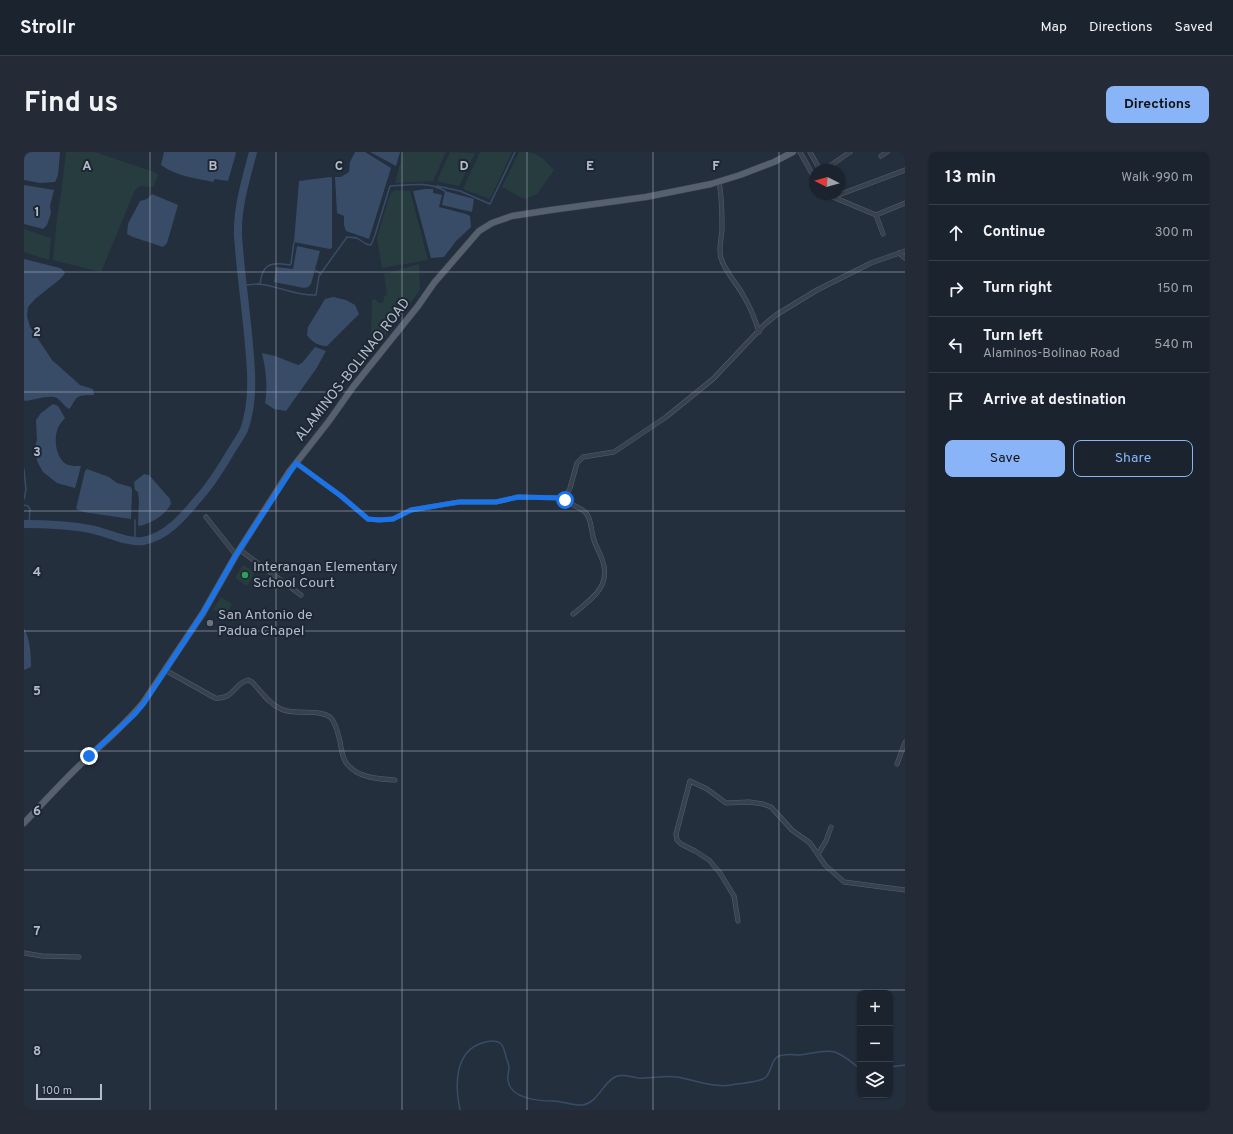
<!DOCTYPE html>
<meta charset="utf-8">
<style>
:root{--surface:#1b232e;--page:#242b36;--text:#f1f3f6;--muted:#a0a4aa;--line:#39404a;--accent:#8ab4f8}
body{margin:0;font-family:Overpass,sans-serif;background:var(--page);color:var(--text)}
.controls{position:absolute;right:12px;bottom:12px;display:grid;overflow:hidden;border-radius:8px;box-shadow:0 1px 3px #0004}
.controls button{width:36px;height:36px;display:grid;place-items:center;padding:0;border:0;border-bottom:1px solid var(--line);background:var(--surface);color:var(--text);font:20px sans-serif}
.compass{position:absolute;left:785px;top:12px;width:36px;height:36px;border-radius:50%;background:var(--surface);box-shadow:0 1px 3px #0004;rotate:276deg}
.scale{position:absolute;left:12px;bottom:10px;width:66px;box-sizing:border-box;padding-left:4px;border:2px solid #b4bcc9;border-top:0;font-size:11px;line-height:14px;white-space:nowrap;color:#b4bcc9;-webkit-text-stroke:3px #1d2633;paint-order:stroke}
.stop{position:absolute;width:12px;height:12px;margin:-9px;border:3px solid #1a73e8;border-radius:50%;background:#fff}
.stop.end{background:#1a73e8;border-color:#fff;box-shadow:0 1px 4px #0008}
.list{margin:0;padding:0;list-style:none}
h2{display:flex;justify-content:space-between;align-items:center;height:52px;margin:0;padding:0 16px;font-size:17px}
h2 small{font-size:13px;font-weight:400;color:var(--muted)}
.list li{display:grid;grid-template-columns:26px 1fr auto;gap:12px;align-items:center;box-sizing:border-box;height:56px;padding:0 16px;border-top:1px solid var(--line)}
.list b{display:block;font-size:15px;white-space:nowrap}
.list p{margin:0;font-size:13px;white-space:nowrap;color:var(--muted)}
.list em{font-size:13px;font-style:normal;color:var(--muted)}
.actions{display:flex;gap:8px;padding:12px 16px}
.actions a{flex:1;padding:9px 0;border:1px solid var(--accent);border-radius:8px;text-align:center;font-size:14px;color:var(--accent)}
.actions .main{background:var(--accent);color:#111}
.icon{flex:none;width:22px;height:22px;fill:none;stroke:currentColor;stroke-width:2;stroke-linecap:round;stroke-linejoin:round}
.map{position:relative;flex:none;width:881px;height:958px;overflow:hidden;border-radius:8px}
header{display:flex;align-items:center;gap:24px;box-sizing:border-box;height:56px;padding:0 20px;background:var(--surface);border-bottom:1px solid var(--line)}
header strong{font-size:19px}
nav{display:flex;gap:22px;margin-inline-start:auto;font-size:14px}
.intro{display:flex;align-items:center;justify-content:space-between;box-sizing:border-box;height:96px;padding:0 24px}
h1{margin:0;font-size:28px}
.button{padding:10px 18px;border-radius:8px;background:var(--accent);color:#111;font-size:14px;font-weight:700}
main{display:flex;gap:24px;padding:0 24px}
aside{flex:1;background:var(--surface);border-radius:8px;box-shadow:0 1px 3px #0004}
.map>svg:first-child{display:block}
.green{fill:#263c3f}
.water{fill:#394c67}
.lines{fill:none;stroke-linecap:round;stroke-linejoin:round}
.stream{stroke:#394c67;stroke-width:1.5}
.river{stroke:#394c67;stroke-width:8}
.street-casing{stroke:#565f6c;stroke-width:5}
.primary-casing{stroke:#414a57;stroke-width:7}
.street{stroke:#38414e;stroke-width:4}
.primary{stroke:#56606e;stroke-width:6}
.route{stroke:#1a73e8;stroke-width:5}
.grid{fill:none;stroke:#b4bcc9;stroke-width:1;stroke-opacity:0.55}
.leisure-dot{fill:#2e9e5b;stroke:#1d2633;stroke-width:1.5}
.worship-dot{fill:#6b7280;stroke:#1d2633;stroke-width:1.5}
.labels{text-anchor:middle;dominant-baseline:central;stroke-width:4;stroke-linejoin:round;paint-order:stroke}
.street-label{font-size:14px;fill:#b4bcc9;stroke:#1d2633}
.poi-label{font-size:14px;fill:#b4bcc9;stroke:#1d2633;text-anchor:start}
.grid-label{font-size:13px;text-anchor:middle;font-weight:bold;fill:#b4bcc9;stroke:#1d2633;stroke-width:4;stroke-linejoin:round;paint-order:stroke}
</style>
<header>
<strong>Strollr</strong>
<nav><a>Map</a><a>Directions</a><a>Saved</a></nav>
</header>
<div class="intro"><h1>Find us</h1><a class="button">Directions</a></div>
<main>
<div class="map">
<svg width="881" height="958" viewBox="0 0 881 958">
<rect width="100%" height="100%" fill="#242f3e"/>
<!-- green -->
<path class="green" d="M42,0h29l59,20 4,3 -5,12 -13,-1 -5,4 -34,82 -48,-12 4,-42 4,-24z
M379,0h43l-13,29 -38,2z
M426,0l25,1 -16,33 -22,-5z
M456,0h32l-22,47 -27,-10z
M495,0c19,0 23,5 35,18l-17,24 -13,5 -22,-12z
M371,38l15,1 18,69 -46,8 -5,-30 13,-44z
M0,77l27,9 -2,22 -25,-8z
M395,112l1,26 -32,43 -14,12 -3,-8 1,-37 3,-1 4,4h4l1,-7 3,-1 -3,-21z
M219,413l12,7 -8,14 -12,-8z
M197,445l11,7 -7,12 -12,-7z"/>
<!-- water -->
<path class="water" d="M0,0h36l-2,23 -3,7 -15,1 -16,-3z
M140,0h71l1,1 -8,28 -13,-2 -2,3c-18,-4 -37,-6 -52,-17z
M331,0h10l26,16 -22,71 -23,-8 -2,-6v-9l-7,-3 -2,-36h6l8,-5 1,-10z
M346,0h30l-4,14z
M306,25l2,1v70l-2,1 -36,-7 5,-61z
M0,33l30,5 -4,16 1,7 -4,12 -4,4 -19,-5z
M401,37h8v4l9,2 -3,12 27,7 4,2 1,11 -15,14 -12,16 -13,1 -18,-67z
M421,39l29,8 -2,13 -30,-7z
M128,42l26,11 -11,38 -4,4 -30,-10 -6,-3 1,-10 12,-23 7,-2z
M273,94l23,5 -9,33 -3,3 -4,1 -30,-6 2,-15 17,2z
M0,107l36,9 5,4 -2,4 -4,4 -24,19 -7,8 -1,9 3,11 22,33 28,25 13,4 1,6c-7,0 -15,-1 -19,5 -3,4 -3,6 -6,9 -5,-3 -8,-8 -12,-11 -6,-4 -25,2 -32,3l-1,-1z
M309,145l13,3 9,5 4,9 -32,32c-9,0 -15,-4 -20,-11l1,-8 17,-28z
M291,195l11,4 -10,18 -30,42 -12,-2 -9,-6c3,-17 1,-33 -3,-50l13,3 23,9 4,-2z
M29,252l5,2 7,12c-3,3 -6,7 -7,10 -5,11 -2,32 10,37 4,1 9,1 13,1l-6,22 -18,-5 -14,-11 -6,-11 -2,-14 2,-7 -1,-20 5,-7z
M63,317l22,8 8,6 14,4 1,3 -1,29 -48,-7 -7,-3 9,-38z
M120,322l5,1 21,24 1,5c-6,11 -19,19 -31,22l-2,-1 1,-25 -1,-8 -3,-2 -1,-8z
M0,476c6,11 7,26 7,39l-7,3z"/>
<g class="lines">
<!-- stream -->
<path class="stream" d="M413,34l23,5 30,13 25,-52
M291,118l6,4
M236,132c2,-19 10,-23 29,-19l2,-1 3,-22
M219,133c5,0 11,-1 16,-1 20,2 37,12 57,11l3,-19 28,-39 10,1 9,6 5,1 4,-10 15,-49c19,-1 37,-5 55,5
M0,317l2,21 -2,9
M0,353l4,1 2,3 -1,15
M111,368v20
M866,915l15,-2
M436,958c-5,-24 -6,-58 22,-67 6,-2 13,-4 18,0 4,3 5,9 6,14 1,3 3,7 3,11 0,4 -2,8 -1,12 2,19 31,21 45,21 10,0 20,5 30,4 16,-3 20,-24 34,-29 7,-2 14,1 21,2 13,1 26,-3 39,-1 18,3 35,11 54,8 8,-2 29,-2 35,-8 5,-5 5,-14 10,-19 1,-2 6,-3 8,-3 5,-1 10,0 15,0 11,-1 25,-6 36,-3 10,4 17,10 25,17"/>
<!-- river -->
<path class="river" d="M0,372c22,0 45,1 66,5 17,3 36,14 53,12 23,-4 40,-24 54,-41 13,-14 23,-30 33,-47 4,-7 10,-15 14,-23 11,-31 7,-64 4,-96 -3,-33 -8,-66 -10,-99 -1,-28 8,-56 15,-83"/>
<defs>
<path id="street" d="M776,0l14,25
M786,0l10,18
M857,4l6,-4
M800,18l26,-18
M791,24l-3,7 3,6
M695,30c3,15 3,30 3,46 0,9 -4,21 -1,30 4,14 15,24 22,37 7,11 12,24 16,37
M798,42l11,3 43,18 7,19
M809,45l72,-27
M852,63l29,-12
M875,101l6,5
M272,311l45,33 27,23 11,1 14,-1 18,-9 48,-8h37l22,-5 46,1 3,-4 3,-6 7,-25 6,-6 31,-5 52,-35 47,-38 51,-54 12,-10 41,-25 54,-27 34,-12
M540,346c5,8 16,8 22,15 6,7 5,19 8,27 2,7 6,13 8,19 10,27 -10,40 -29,55
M182,365l30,38
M216,398l61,45
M141,518l50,28c19,2 19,-15 33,-18l4,2c9,9 17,22 29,27 13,7 40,-1 50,9 5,5 7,16 9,23 1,7 2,17 7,23 11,14 31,15 48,16
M873,612l8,-22
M794,702l8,-13 5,-14
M714,769l-4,-25 -14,-23 -11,-13 -14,-9 -14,-7 -4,-4 -1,-6 14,-53 17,8 19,14 23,-1 14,2 8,3 21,23 18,13 15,22 19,17 61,8
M0,801l18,3 37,1"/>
<path id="primary" d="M0,671c19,-20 38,-41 58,-60 21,-20 43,-38 61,-60l60,-90 33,-58 53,-83 40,-51 24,-34 65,-81 16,-23 45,-52 13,-8 20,-7 39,-6 95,-13 65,-13 29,-9 34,-13 19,-10"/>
</defs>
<!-- street casing -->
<use href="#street" class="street-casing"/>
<!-- primary casing -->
<use href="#primary" class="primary-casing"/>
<!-- street -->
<use href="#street" class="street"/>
<!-- primary -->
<use href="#primary" class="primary"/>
</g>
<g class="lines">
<!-- route -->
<path class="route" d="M65,604l46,-42 9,-11 59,-90 33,-58 60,-92 45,33 27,23 11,1 14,-1 18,-9 48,-8h37l22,-5 46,1 1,2"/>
</g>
<!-- grid -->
<path class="grid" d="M126,0v958M252,0v958M378,0v958M503,0v958M629,0v958M755,0v958M0,120h881M0,240h881M0,359h881M0,479h881M0,599h881M0,718h881M0,838h881"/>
<!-- markers -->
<circle class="leisure-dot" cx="221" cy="423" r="4"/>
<circle class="worship-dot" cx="186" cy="471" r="4"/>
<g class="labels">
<!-- street labels -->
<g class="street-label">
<text transform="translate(329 218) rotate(-52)">ALAMINOS-BOLINAO ROAD</text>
</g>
<!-- poi labels -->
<g class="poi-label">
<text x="229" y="415">Interangan Elementary<tspan x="229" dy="16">School Court</tspan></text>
<text x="194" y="463">San Antonio de<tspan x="194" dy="16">Padua Chapel</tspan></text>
</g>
</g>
<g class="grid-label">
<text x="63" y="18">A</text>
<text x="189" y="18">B</text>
<text x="315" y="18">C</text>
<text x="440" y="18">D</text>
<text x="566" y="18">E</text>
<text x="692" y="18">F</text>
<text x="13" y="64">1</text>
<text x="13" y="184">2</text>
<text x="13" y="304">3</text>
<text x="13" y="424">4</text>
<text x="13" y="543">5</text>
<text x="13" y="663">6</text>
<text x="13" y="783">7</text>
<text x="13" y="903">8</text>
</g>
</svg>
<div class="controls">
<button>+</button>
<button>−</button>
<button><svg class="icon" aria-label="layers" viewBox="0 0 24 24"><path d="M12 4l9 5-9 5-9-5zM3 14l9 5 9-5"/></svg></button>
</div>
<svg class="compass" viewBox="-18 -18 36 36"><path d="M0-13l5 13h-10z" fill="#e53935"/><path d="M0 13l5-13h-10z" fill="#a0a4aa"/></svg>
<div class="scale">100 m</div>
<div class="stop" style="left:541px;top:348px"></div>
<div class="stop end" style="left:65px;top:604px"></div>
</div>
<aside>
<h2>13 min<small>Walk · 990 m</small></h2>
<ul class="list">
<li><svg class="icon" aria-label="ahead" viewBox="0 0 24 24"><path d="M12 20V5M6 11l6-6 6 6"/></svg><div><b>Continue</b></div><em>300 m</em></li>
<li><svg class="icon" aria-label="right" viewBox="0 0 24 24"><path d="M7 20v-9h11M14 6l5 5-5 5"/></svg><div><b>Turn right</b></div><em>150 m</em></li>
<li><svg class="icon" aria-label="left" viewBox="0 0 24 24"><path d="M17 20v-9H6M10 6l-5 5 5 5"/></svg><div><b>Turn left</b><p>Alaminos-Bolinao Road</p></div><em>540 m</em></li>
<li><svg class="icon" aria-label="arrive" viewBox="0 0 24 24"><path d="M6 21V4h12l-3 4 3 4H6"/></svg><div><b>Arrive at destination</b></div></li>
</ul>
<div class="actions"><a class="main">Save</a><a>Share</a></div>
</aside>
</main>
